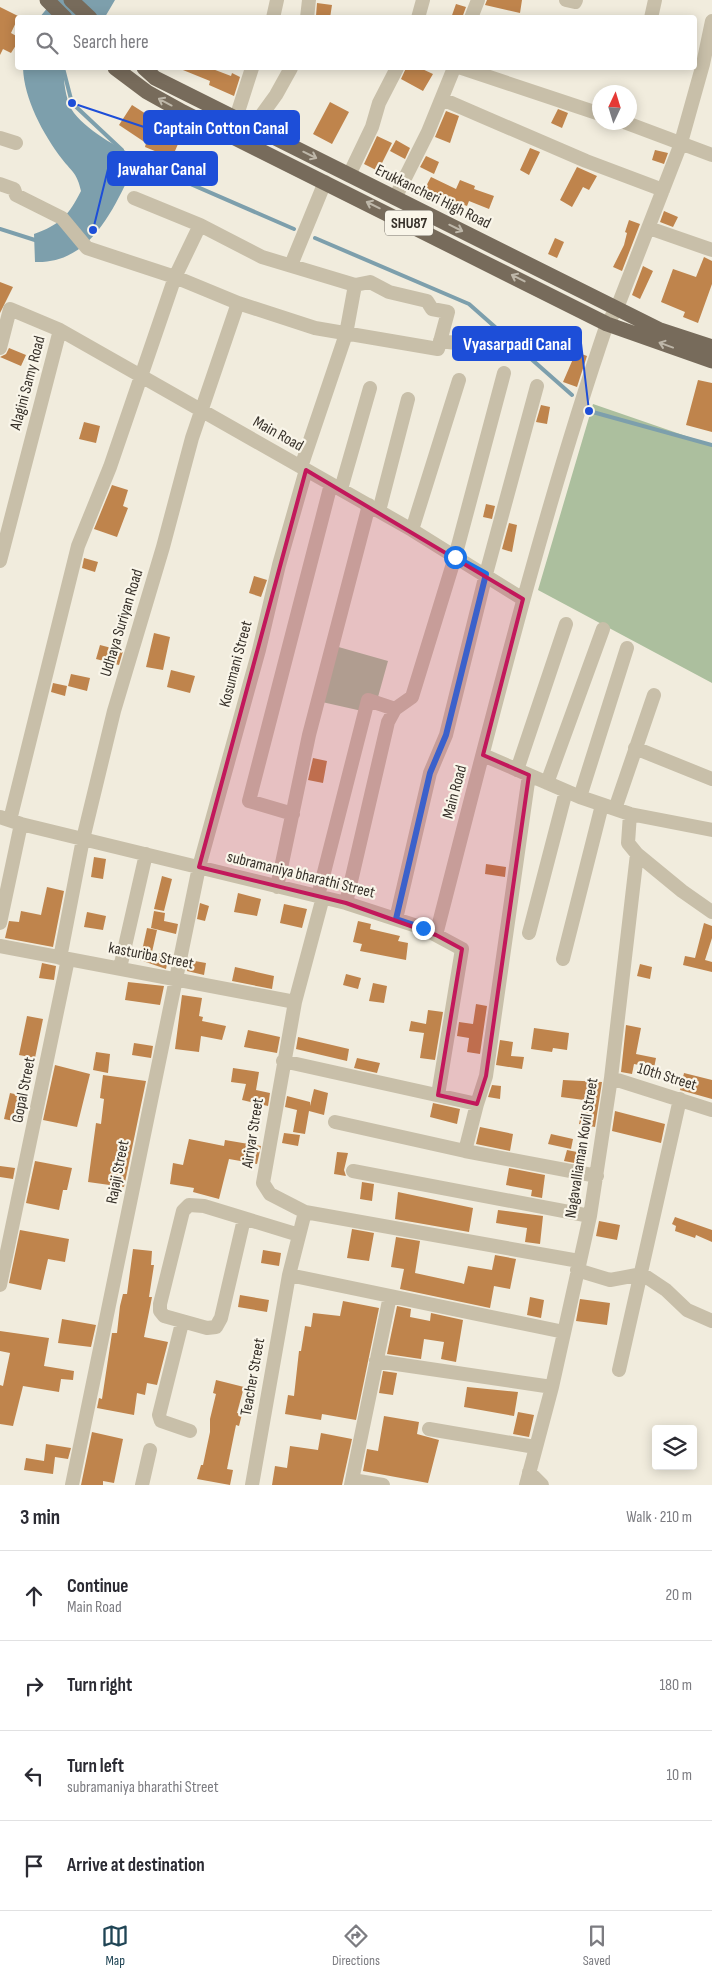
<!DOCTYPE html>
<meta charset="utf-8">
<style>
:root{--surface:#fff;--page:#f7f7f7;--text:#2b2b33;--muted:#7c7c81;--line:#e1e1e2;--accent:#204555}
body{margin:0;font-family:"Sofia Sans Condensed",sans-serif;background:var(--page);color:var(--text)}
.controls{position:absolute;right:15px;bottom:15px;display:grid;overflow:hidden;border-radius:5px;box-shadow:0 2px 12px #0003}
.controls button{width:45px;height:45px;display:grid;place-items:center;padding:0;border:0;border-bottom:1px solid var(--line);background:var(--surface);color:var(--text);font:25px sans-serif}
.compass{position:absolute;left:592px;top:85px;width:45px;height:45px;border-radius:50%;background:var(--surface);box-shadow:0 2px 12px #0003;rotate:4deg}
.stop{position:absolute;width:15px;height:15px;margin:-11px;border:4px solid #1a73e8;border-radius:50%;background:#fff}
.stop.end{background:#1a73e8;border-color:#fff;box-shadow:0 1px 5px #0008}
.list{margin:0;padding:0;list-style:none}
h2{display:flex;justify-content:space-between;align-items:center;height:65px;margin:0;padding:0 20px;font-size:21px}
h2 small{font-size:16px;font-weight:400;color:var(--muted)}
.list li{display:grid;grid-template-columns:32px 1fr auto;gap:15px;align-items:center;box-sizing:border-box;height:90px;padding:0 20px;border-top:1px solid var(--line)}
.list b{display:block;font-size:19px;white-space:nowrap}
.list p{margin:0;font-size:16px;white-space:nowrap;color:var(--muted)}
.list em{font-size:16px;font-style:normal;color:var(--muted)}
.icon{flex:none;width:28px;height:28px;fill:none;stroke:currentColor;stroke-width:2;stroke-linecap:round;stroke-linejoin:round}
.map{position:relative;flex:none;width:712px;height:1485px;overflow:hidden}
.search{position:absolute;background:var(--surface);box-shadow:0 2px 12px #0003;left:15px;right:15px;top:15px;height:55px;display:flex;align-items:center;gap:12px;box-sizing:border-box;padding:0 18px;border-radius:5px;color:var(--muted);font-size:19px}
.sheet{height:425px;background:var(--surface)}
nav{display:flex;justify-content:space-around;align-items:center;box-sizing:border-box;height:70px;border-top:1px solid var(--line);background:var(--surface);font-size:14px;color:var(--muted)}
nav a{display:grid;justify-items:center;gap:2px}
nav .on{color:var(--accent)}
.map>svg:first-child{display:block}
.green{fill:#acbf9e}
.water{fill:#7d9fac}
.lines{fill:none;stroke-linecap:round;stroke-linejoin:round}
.stream{stroke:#7d9fac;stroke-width:4}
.building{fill:#bf844c}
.minor{stroke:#c8bfa9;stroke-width:14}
.major{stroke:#776b5b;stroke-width:15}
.oneway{stroke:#beb7a9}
.route{stroke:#1a73e8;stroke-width:6}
.marked{fill:#c2185b;fill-opacity:0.2;stroke:#c2185b;stroke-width:4;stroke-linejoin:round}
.labels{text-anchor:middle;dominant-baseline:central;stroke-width:4.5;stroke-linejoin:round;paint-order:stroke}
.shield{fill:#f9f5e9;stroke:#706b63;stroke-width:1}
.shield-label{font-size:15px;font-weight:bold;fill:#363029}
.street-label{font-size:16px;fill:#363029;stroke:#f9f5e9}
.leader{fill:none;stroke:#1d4ed8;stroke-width:2}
.callout-dot{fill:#1d4ed8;stroke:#f9f5e9;stroke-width:2}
.callout{fill:#1d4ed8;stroke:#1d4ed8;stroke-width:2}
.callout-label{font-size:18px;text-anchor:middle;font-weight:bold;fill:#fff}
</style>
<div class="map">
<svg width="712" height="1485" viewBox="0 0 712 1485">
<rect width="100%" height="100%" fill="#f1ecdd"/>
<!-- green -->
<path class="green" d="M593,404l119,41v238l-174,-93z
M335,646l53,15 -10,36 -16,14 -40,-9z"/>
<!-- water -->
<path class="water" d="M54,0h61l-10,17 -66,1z
M23,68h41c-1,13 2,34 10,45 16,20 49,38 72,47l-7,15 -8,-2c-20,41 -43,91 -96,89l-1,-28c26,-9 35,-19 47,-43 -4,-18 -8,-18 -19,-32 -19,-25 -38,-60 -39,-91z"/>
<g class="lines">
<!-- stream -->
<path class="stream" d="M63,68l9,35 50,47
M140,162l154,67
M0,229l38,12
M315,238l154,66 103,91
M589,411l123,34"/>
</g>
<!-- building -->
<path class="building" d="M487,0h35l-2,13 -35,-8z
M317,3l15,2 -2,13 -14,-2z
M456,4l10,3 -4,11h-11z
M0,7l20,10 -2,1 -7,15 7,4v5l-7,11 -8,-4 -3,6z
M178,68h32l21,8 1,-3 8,4 -6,19 -25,-11 1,-4z
M406,68h14l13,6 -10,17 -22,-12z
M330,102l19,10 -17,32 -19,-10z
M132,105l22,14 -3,5 30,13 -9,21 -27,-11 1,-4 -27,-18z
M558,109l10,4 -6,15 -11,-5z
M446,111l13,5 -9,27 -15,-6z
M377,136l15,7 -14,28 -14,-7z
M396,140l14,8 -5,11 -15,-8z
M530,148l10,4 -11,23 -9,-5z
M655,150l13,3 -4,11 -12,-4z
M426,156l13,6 -5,12 -14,-7z
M577,167l20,9 -8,14 -6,-3 -11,20 -12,-7z
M431,177l25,12 4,-9 15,6 -1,3 20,7 -5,13 -20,-8 -2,5 -27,-11 -1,3 -15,-8z
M664,211l14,6 -5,10 -13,-5z
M629,220l11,4 -18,47 -9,-4 11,-22 3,-12 -2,-1z
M555,238l9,4 -7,16 -9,-4z
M704,257l8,4v23l-14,39 -15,-6 2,-5 -24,-10 12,-33 23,8z
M643,266l10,5 -13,28 -8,-4z
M0,282l13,5 -13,26z
M9,348l17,7 -5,11 -21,-9 6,-3z
M576,352l11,4 -10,31 -14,-5z
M698,380l14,3v49l-26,-7z
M541,405l9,2 -3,17 -11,-2z
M84,422l16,4 -4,17 -17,-4z
M112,485l16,5 -5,16 5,2 -11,29 -23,-8z
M486,504l9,2 -3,13 -9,-2z
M509,523l8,2 -5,27 -10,-3z
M84,558l14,4 -3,10 -13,-4z
M254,576l13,4 -6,17 -12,-4z
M154,633l16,4 -7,33 -17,-3z
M100,645l23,6 -4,14 -23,-6z
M171,670l24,6 -5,17 -23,-6z
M71,674l19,4 -3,13 -19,-5z
M53,683l14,3 -2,10 -14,-4z
M313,758l14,3 -4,22 -15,-3z
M94,857l12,2 -3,20 -12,-2z
M486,864l20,3 -1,10 -20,-3z
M162,876l10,3 -8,32 -10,-2z
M47,887l17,4 -11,56 -48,-9 4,-17 10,1 2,-11 20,4z
M238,893l23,6 -4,17 -23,-4z
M200,903l9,3 -4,15 -8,-2z
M284,904l23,5 -5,19 -22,-5z
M154,911l11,2 -1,8 14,3 -2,10 -25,-6z
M87,912l19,4 -3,14 -19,-3z
M358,921l13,3 -1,5 30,7 -2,5 10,2 -2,17 -46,-9 2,-7 -9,-2z
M704,923l8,3v12l-7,22 7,2v10l-29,-7 2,-9 10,2z
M147,928l10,2 -5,22 17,3 -3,14 -26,-9z
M189,960l17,3 -2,12 -17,-4z
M42,963l14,3 -2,14 -15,-2z
M640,964l12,3 -2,12 -13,-3z
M235,967l39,9 -2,13 -40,-8z
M346,974l15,4 -3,11 -15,-4z
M128,982l36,4 -4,19 -35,-5z
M373,983l14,3 -3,17 -15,-2z
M182,995l20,3 -3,18 4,1 -1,4 24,5 -4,14 -21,-4 -2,16 -24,-3z
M476,1004l11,2 -7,48 -13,-2 2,-14 -12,-2 2,-14 14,2z
M428,1010l15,2 -8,48 -15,-2 4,-25 -15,-2 2,-10 15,3z
M27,1016l16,3 -8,39 -16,-3z
M626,1025l15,3 -5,26 20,4 -2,10 -20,-4 -2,10 -11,-2z
M534,1028l35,5 -2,17 -14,-2 -1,4 -21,-3z
M248,1030l32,7 -3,16 -33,-6z
M298,1037l51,12 -2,12 -51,-12z
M500,1040l13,2 -2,14 13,1 -2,12 -26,-4z
M134,1043l19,3 -2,12 -19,-3z
M96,1052l14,2 -2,19 -15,-3z
M357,1058l23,5 -3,10 -23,-5z
M55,1065l35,9 -13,53 -34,-7z
M233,1068l26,4 -3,18 14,3 -2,13 -26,-6 4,-16 -15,-2z
M684,1073l28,7v19l-32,-9z
M103,1075l43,6 -22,106 -36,-5 8,-59 5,1 3,-25 -4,-1z
M563,1080l39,2 -7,45 -16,-3 5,-24 -23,-3z
M492,1085l9,1 -1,13 -12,-2z
M314,1089l14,4 -4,22 -15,-4 -4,23 -12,-2 4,-22 -12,-3 2,-11 23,6v4z
M10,1093l18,4 -5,26 -19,-4z
M433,1103l27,6 -3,15 -27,-7z
M615,1111l50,13 -4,19 -49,-12z
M480,1127l33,7 -3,17 -34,-7z
M284,1133l16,2 -2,11 -16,-3z
M551,1134l22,5 -2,10 -23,-5z
M189,1139l35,7 1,-6 36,6 -4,18 -28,-5 -10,40 -26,-7 1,-4 -24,-4 3,-21 10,2z
M567,1150l20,4 -2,11 -21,-4z
M337,1152l11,1 -4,17 2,6 -12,-2z
M35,1161l37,7 -5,22h-4l-4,20 -33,-7z
M0,1166l15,2 -2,11 -13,-2z
M509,1168l36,7 -3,23 -11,-2 1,-6 -26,-5z
M362,1182l12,2 -2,17 -12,-2z
M398,1192l75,16 -4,24 -74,-13z
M498,1210l45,6 -3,28 -15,-2 2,-14 -31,-5z
M675,1217l37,13v12l-16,-7 -1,3 -20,-7 1,-5 -4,-2z
M599,1221l21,4 -3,15 -21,-4z
M352,1229l22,4 -5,28 -22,-3z
M20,1230l49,9 -4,23 -17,-3 -7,31 -32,-7z
M396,1237l24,4 -5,32 46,10 3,1 4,-18 24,4 3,-15 21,4 -6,30 -16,-3 -4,22 -90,-19 4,-20 -13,-2z
M133,1249l19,2 -1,14h3l-5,32h3l-8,40 24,5 -11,43 -10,-2 -2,12 -8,-2 -3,22 -37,-7 2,-10 3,1 10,-66h5l3,-27 3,-12h4z
M263,1250l18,3 -2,13 -18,-3z
M240,1295l29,5 -2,12 -29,-5z
M530,1297l14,3 -3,18 -14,-3z
M580,1299l30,4 -3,22 -31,-4z
M343,1301l36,7 -23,112 -34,-6 -1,6 -36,-6 3,-19 6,1 5,-45h2l4,-25 6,1 2,-14 27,3z
M397,1306l14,3 -1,8 20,4 1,-8 32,7 -7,42 -15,-3 3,-17 -20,-3 -3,20 -34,-5z
M62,1319l34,6 -5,22 -33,-4z
M0,1331l49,7 -5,28 30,5 -1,9 -12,-1 -2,13 -36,-6 -10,40 -13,-2v-39l3,1 7,-33 -10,-2z
M383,1371l14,2 -4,22 -14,-2z
M216,1380l28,7 -7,26 5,1 -3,12 -3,-1 -9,44 6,1 -3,15 -33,-6 4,-14h2l7,-33v-13l6,-25 -3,-1z
M467,1387l51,5 -4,24 -50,-9z
M518,1412l16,3 -5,22 -16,-3z
M384,1416l35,6 -2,12 22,6 -11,43 -65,-12 4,-22 11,2z
M92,1432l31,7 -9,44 -11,-2v4h-22z
M321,1433l31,6 -10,46h-70l3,-19 12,2 3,-22 28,4z
M46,1444l25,4 -3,11 -13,-2 -2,17 -29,-4 2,-12 18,3z"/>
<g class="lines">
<!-- minor -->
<path class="minor" d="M566,0l9,2 1,-2
M273,18l4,-18
M307,18l2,-18
M418,18l5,-18
M471,18l7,-18
M651,18l4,-18
M462,68l138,46
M442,99l144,62 77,29
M236,118l16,-50
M624,122l88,33
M253,127l23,-32 15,-27
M0,138l16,5
M349,175l23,-48 7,-24 18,-35
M0,184l14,5 2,6 46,23 25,30 88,29 63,26 77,25 123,21 10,-37 -16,-3 -5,-8 -38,-9 -19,-10 -15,3 -93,-28 -62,-32 -66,-27
M395,198l33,-66 26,-64
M649,228l63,22
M291,265l34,-83
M440,341l57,7
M0,348l10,-39 50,21 352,200 111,69
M301,467l45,-133 9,-49
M341,489l29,-101
M379,511l29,-112
M412,530l47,-150
M0,561l60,-231
M635,748l77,31
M483,755l97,42 50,17 82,16
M517,770l49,-146
M547,783l56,-154
M580,797l47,-149
M615,809l39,-114
M293,814l-44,-13 82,-317
M0,817l21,7 325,79 77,25 39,21 -24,146
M10,820l68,-274 32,-79 65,-190 25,-52
M637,854l45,37 30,21
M277,887l32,-152 60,-230
M318,896l50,-196 27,9
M346,903l42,-181 7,-13 17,-12 43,-140 49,-184
M396,919l34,-146 16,-38 40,-161 51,-188
M0,923l21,-99
M529,933l37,-142
M436,935c53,-205 103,-411 171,-611l10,-16 63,-162 23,-82 9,-43
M0,946l295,56
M60,958l23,-119 31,-128 49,-164 29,-109 46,-135
M563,959l39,-154
M120,968l26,-114
M283,1061l194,43 -12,47 132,25
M611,1078l101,32
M477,1104l9,-28 43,-301
M335,1122l130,29
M353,1171l237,45
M305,1212l274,49
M244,1219l-23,99 -5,9 -9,1 -43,-12 -4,-5v-7l23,-93 6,-6 15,1 95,29
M577,1270l33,10 32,-6 24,16 21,20 25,11
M289,1275l275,57
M0,1285l68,-326
M182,1323l-23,92 2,6 29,10
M376,1361l176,26
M619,1370l61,-271
M429,1429l106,18
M529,1472l13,13
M352,1480l31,5
M72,1485l127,-618 60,-217 20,-85 27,-95
M142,1485l8,-35
M252,1485l37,-210 16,-63 -35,-18 -7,-11 32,-181 28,-105
M351,1485l39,-189
M526,1485l26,-98 38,-171 21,-138 26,-224 -9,-11 2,-29"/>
<!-- major -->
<path class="major" d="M47,0l18,18
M71,0l19,18
M115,68l32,24 36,20 424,212 105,37
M144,68l11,10 505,252 52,17"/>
</g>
<!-- one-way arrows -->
<defs><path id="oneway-shaft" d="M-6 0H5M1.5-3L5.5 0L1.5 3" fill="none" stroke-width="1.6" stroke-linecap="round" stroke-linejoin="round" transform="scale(1.25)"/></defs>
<g class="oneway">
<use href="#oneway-shaft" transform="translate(165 102) rotate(-152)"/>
<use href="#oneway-shaft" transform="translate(310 155) rotate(26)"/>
<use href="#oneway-shaft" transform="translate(373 205) rotate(-154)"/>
<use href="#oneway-shaft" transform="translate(456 228) rotate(26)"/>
<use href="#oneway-shaft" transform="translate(518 278) rotate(-153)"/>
<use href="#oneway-shaft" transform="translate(666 345) rotate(-160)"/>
</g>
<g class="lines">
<!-- route -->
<path class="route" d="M423,928l-27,-9 34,-146 16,-38 40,-161 -31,-17"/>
</g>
<!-- marked area -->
<path class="marked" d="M306,470l217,129 -40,156 46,20 -43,301 -9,28 -39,-9 24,-146 -26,-14 -90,-32 -147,-36z"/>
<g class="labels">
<!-- shield labels -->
<rect class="shield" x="385" y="210.5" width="48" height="25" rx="4"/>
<g class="shield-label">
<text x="409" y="223">SHU87</text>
</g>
<!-- street labels -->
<g class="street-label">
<text transform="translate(433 197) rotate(26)">Erukkancheri High Road</text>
<text transform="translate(28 383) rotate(-75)">Alagini Samy Road</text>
<text transform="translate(278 434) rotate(29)">Main Road</text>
<text transform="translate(122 623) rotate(-73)">Udhaya Suriyan Road</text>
<text transform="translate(236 664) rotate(-75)">Kosumani Street</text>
<text transform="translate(455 792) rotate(-75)">Main Road</text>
<text transform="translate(301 875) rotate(14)">subramaniya bharathi Street</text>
<text transform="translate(151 956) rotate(11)">kasturiba Street</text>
<text transform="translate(667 1077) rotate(17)">10th Street</text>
<text transform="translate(24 1090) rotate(-79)">Gopal Street</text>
<text transform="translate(253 1133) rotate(-81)">Airiyar Street</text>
<text transform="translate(582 1148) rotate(-81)">Nagavalliaman Kovil Street</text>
<text transform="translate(118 1172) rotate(-79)">Rajaji Street</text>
<text transform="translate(253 1377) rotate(-80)">Teacher Street</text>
</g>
</g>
<!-- callouts -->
<path class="leader" d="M72 103L144 127M93 230L108 169M589 411L581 343"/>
<g class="callout-dot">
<circle cx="72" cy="103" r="5"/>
<circle cx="93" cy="230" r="5"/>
<circle cx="589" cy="411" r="5"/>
</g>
<g class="callout">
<rect x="144" y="111" width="155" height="33" rx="5"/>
<rect x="108" y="152" width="109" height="33" rx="5"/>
<rect x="453" y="327" width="128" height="33" rx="5"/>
</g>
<g class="callout-label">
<text x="221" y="134">Captain Cotton Canal</text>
<text x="162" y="175">Jawahar Canal</text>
<text x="517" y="350">Vyasarpadi Canal</text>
</g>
</svg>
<div class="controls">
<button><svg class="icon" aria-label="layers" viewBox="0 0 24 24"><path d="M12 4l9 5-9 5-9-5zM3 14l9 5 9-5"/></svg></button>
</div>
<svg class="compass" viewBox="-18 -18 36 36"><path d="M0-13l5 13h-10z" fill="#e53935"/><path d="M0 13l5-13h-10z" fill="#7c7c81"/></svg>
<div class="stop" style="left:455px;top:557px"></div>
<div class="stop end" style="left:423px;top:928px"></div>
<div class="search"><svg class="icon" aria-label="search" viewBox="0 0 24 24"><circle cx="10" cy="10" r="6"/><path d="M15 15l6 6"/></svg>Search here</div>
</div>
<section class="sheet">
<h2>3 min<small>Walk · 210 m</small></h2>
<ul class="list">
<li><svg class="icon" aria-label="ahead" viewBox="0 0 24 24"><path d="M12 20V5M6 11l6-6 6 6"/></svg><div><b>Continue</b><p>Main Road</p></div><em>20 m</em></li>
<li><svg class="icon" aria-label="right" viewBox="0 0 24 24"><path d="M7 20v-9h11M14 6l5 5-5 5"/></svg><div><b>Turn right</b></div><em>180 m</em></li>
<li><svg class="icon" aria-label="left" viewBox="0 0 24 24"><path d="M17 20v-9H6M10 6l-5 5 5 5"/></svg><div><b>Turn left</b><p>subramaniya bharathi Street</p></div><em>10 m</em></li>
<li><svg class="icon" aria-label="arrive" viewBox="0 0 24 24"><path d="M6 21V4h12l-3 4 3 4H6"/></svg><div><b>Arrive at destination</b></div></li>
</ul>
</section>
<nav>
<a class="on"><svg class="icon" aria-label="map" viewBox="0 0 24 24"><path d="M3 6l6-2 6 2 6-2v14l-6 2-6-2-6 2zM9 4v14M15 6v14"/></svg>Map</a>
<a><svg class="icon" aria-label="directions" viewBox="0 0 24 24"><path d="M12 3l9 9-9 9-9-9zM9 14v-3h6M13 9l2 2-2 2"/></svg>Directions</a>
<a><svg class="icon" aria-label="saved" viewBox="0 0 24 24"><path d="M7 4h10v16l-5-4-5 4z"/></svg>Saved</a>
</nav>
